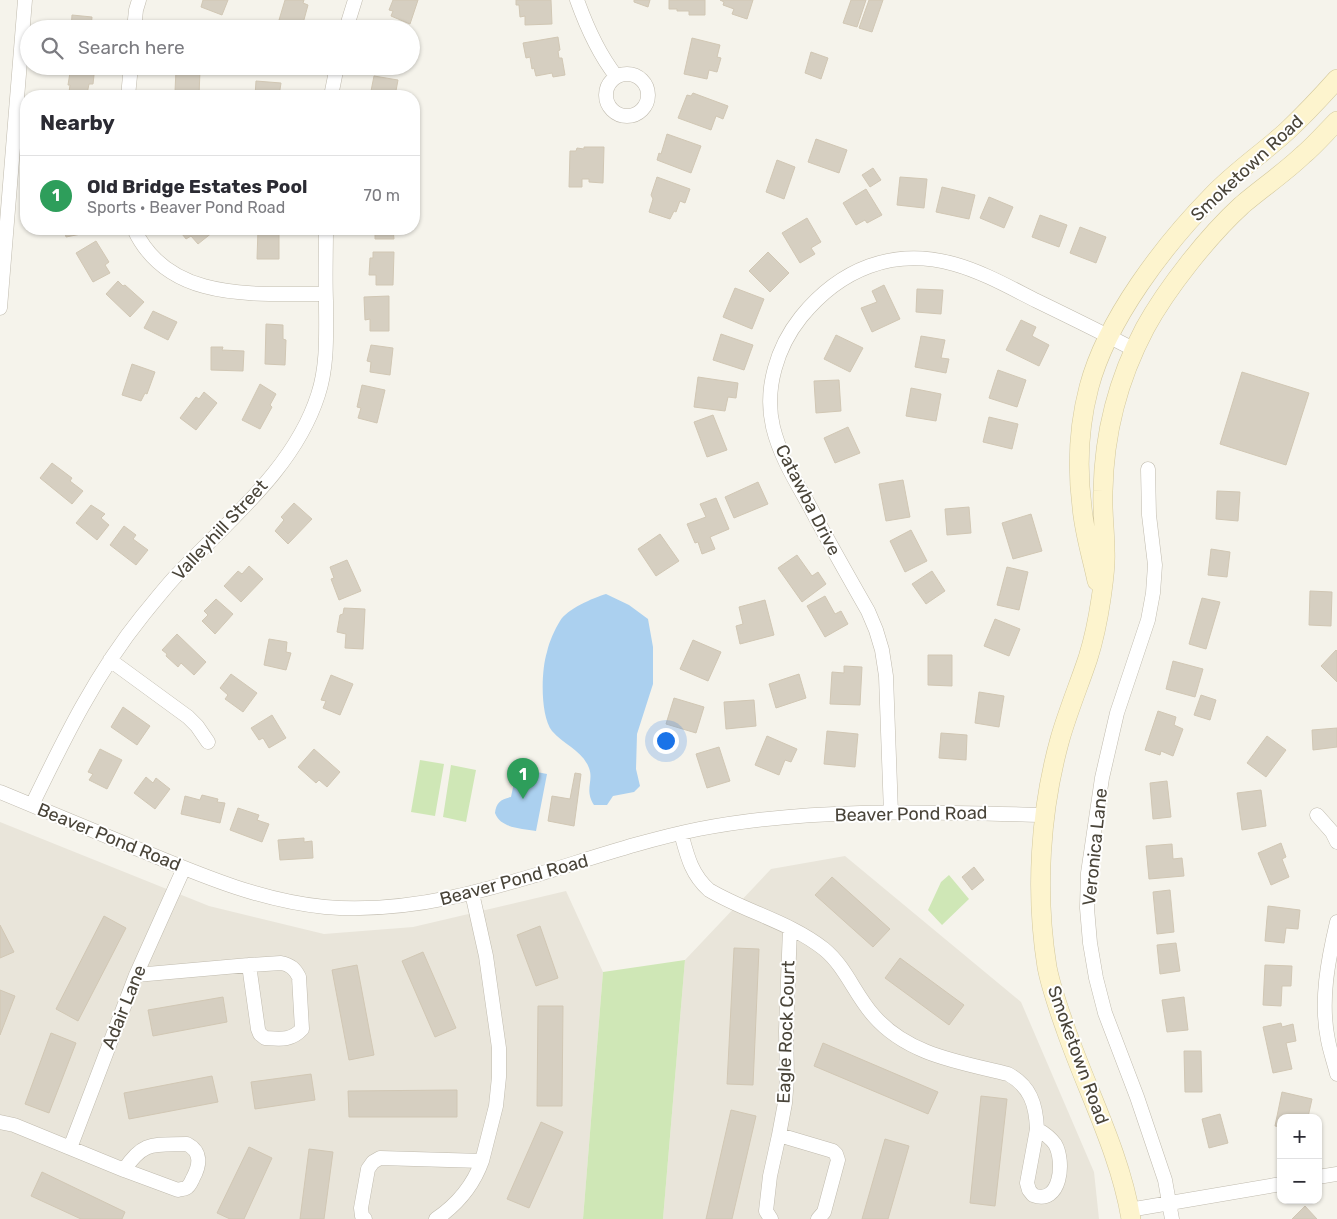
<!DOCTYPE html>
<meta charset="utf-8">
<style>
:root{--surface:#fff;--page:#f2f2f3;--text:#2b2b33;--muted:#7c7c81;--line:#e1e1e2;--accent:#ea580c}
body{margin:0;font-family:Rubik,sans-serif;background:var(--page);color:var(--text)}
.controls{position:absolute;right:15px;bottom:15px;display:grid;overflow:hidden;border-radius:10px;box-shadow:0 1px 4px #0004}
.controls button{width:45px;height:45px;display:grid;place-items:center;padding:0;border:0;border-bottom:1px solid var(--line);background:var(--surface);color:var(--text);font:25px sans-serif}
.you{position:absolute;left:665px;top:740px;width:18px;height:18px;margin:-12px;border:4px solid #fff;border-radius:50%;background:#1a73e8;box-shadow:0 0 0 8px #1a73e833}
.badge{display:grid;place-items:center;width:32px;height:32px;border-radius:50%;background:var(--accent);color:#fff;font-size:16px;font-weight:700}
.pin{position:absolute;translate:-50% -41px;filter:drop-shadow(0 1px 2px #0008)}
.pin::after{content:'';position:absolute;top:26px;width:18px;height:15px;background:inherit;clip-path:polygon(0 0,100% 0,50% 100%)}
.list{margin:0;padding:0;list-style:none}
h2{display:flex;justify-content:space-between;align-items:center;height:65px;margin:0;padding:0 20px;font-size:21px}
h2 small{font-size:16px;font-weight:400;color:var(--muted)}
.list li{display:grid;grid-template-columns:32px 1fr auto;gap:15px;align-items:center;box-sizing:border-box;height:80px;padding:0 20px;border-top:1px solid var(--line)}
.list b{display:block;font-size:19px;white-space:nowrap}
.list p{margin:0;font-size:16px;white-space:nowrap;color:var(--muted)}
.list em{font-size:16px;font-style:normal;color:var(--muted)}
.icon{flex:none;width:28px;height:28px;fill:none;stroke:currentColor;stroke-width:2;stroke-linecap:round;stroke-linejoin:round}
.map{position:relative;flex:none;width:1337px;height:1219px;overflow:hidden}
.search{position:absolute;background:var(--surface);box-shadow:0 1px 4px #0004;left:20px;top:20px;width:400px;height:55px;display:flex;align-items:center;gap:12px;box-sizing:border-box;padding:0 18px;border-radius:28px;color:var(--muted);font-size:19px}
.panel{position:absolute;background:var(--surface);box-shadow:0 1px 4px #0004;left:20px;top:90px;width:400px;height:145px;border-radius:20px}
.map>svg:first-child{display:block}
.residential{fill:#e9e5da}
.green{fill:#cfe7b6}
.water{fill:#abd0ef}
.building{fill:#d6cfc1;stroke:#d1c7b4}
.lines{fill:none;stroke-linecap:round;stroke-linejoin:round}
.street-casing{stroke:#c0bbae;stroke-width:15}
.secondary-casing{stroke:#d3c89c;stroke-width:20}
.street{stroke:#fff;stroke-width:14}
.secondary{stroke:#fdf4ce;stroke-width:19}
.labels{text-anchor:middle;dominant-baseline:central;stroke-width:4;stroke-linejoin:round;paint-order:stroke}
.street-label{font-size:18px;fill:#494439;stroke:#fff}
</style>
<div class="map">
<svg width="1337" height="1219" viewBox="0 0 1337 1219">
<rect width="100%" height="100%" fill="#f5f3eb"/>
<!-- residential -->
<path class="residential" d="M0,822l209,84 115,28 89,-7 153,-36 37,81 -20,247h-583z
M845,856l176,146 73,170 5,47h-436l22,-259 86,-91z"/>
<!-- green -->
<path class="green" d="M420,760l24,4 -9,52 -24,-4z
M451,765l25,5 -10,52 -23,-5z
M949,875l20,24 -27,26 -14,-15 13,-28z
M685,960l-22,259h-80l20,-247z"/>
<!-- water -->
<path class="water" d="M606,594l23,11 19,14 5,28v37l-16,50 -1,35 4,17 -6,6 -21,4 -6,9h-13c-10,-15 0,-24 -5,-37 -7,-18 -25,-23 -37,-37 -12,-15 -11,-61 -5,-79 2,-10 8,-23 13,-31 7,-12 33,-23 46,-27z
M517,768l30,6 -11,57c-14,-3 -35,-2 -41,-18 1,-10 6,-14 16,-16z"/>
<!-- building -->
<path class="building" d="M203,0h25l-6,15 -21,-8z
M285,0h19l-1,3 5,2 -6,22 -23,-7z
M393,0h25l-8,24 -19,-8 2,-5 -4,-1z
M516,0h35l1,24 -27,1v-9l-5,1 -1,-12h-3z
M634,0h16l-2,7 -14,-5z
M669,0h36v15h-16v-4h-12v-2h-8z
M720,0h33l-6,19 -15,-5 2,-5 -11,-4 1,-3z
M851,0h15l-9,27 -14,-4z
M869,0h14l-11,32 -13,-4z
M72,15l20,2 -1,12h-20z
M181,24l24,2v3h-24z
M558,37l2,13 -2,1 1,7h3l3,17 -12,2 -1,-4 -16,3 -2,-8 -2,1 -2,-12 -4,1 -3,-15z
M692,38l28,7 -3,12 4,1 -4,14 -8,-2 -2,9 -23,-5z
M811,52l17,6 -7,21 -16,-6z
M71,66h24l-2,18h-4l-2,10 -18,-2 1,-7h-2z
M176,69l24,1 -1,26h-21v-4h-3z
M374,76l24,4 -3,16h-21l1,-4 -4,-1z
M256,81l25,2 -2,13h-24z
M693,93l35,13 -5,13 -7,-3 -5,14 -33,-12 9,-23 4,1z
M667,134l34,12 -10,27 -34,-13 2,-7 2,1z
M816,139l31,11 -8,23 -31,-11z
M584,147h20l-1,36 -14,-1v-3h-7v8h-13l1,-36h6l1,-3 7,1z
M777,160l18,7 -11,32 -18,-7z
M873,168l8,12 -11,7 -8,-12z
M657,177l33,12 -5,14 -5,-2 -4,11 -2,-1 -4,8 -21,-7 4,-13 -2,-4z
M900,177l27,2 -3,29 -27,-3z
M942,187l33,8 -6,24 -33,-7z
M866,189l16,26 -15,8 -2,-3 -9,5 -13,-22z
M989,197l24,10 -9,21 -24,-10z
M1040,215l27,10 -8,22 -27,-10z
M807,218l14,24 -10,6 4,6 -15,9 -18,-30z
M1080,227l26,10 -10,26 -26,-10z
M64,229h21l1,4 -20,4z
M178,229h32l3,3 -15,12 -7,-8 -5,3z
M258,229h18v4l3,1v25h-22z
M375,229h18l1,10h-19z
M96,241l13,21 -4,3 5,8 -17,9 -17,-29z
M373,252h21l-1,33h-17v-10h-7l1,-17h3z
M768,252l21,21 -19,19 -21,-21z
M118,281l5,5 2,-1 19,17 -14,15 -24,-23z
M884,285l16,34 -28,13 -11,-24 16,-6 -5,-11z
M735,288l29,11 -12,30 -29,-12z
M917,289l26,1 -2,24 -25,-2z
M389,296v35h-19v-12l-5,1 -1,-23z
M153,311l24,11 -9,18 -24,-12z
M1021,320l15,7 -4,9 17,9 -10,21 -33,-16z
M266,324l17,1v14l3,1 -1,25 -20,-1z
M721,334l32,11 -9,25 -31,-10z
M836,335l27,13 -13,24 -26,-13z
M921,336l24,4 -4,18 8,1 -3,14 -31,-6z
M371,345l22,3 -3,27 -20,-3 1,-10 -4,-1z
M211,347h12l-1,3 22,1 -1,20 -32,-1z
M132,364l23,8 -8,22 -2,-1 -4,8 -19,-6z
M998,370l28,10 -9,27 -28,-9z
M1242,372l67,21 -23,72 -66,-21z
M698,377l40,6 -2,15 -8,-1 -3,14 -31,-4z
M839,380l2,31 -25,2 -2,-32z
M260,384l16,10 -6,11 2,2 -12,22 -18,-9z
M362,385l23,5 -8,33 -19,-5 3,-10 -4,-1z
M911,388l30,6 -5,27 -30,-5z
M204,392l13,11 -21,27 -16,-12 16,-21 3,2z
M713,415l14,35 -20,7 -13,-35z
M989,417l29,7 -6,25 -29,-7z
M848,427l12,26 -25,10 -11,-25z
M52,463l20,15 -2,3 13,10 -11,13 -32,-26z
M903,480l7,37 -24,4 -7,-37z
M758,482l10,22 -34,14 -9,-21z
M1217,491l23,1 -2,29 -22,-2z
M716,498l13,31 -19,8 5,12 -13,5 -4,-12 -3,1 -8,-19 19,-7 -6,-13z
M294,503l18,16 -24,25 -13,-13 9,-11 -3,-3z
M91,505l14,9 -4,4 8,7 -12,15 -21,-17z
M969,507l2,26 -24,2 -2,-26z
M1031,514l11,37 -29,8 -11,-36z
M124,526l12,9 -3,4 15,11 -12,15 -26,-20z
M911,530l16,31 -22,11 -15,-31z
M660,534l19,27 -23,15 -18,-27z
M1211,549l19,3 -3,25 -19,-2z
M797,555l15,21 6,-4 8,12 -24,18 -24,-34z
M347,560l14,31 -22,9 -8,-21 3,-1 -4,-11z
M249,566l14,13 -22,23 -17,-16 14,-15 4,3z
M1007,567l21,5 -9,38 -22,-5z
M932,571l13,20 -19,13 -14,-20z
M1310,591l22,1 -1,34 -22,-1z
M825,596l10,18 6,-3 7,13 -23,13 -18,-31z
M1202,598l18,4 -14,47 -17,-5z
M216,599l17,15 -18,20 -13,-13 6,-6 -4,-4z
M765,600l9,35 -34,9 -4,-18 7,-2 -4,-17z
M344,608l21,1 -2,40 -18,-1 1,-14 -9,-2 3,-17 3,-1z
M995,619l25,10 -11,27 -25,-10z
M177,634l29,28 -12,13 -13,-12 -3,4 -12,-11 1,-2 -5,-4z
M269,639l18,3 -1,10 5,1 -5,17 -22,-5z
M693,640l28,12 -13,29 -28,-12z
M1336,650l1,1v31l-16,-16z
M928,655h24v31l-24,-1z
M1173,661l30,8 -8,28 -29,-8z
M844,666l18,1 -2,38 -30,-1 2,-32 12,1z
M231,674l26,19 -14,19 -18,-13 3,-4 -8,-7z
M799,674l7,24 -30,10 -7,-24z
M331,675l22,9 -13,31 -17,-7 3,-7 -5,-1z
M979,692l25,4 -5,31 -24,-4z
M1201,695l15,5 -6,20 -16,-5z
M674,698l30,9 -8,26 -30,-9z
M754,700l2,26 -30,3 -2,-27z
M123,707l27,19 -13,19 -26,-18z
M1158,711l18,6 -2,8 9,4 -10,27 -12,-5 -1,4 -15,-5z
M272,715l14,23 -17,10 -6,-10 -4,2 -8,-12z
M1337,728v19l-24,3 -1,-20z
M827,731l31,3 -3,33 -31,-3z
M941,733l26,2 -1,25 -27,-2z
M767,736l30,13 -6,13 -6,-2 -6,15 -24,-10z
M1267,736l19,14 -20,27 -19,-14z
M719,747l11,34 -23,7 -11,-34z
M100,749l22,11 -15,29 -18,-9 4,-6 -5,-2z
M314,749l26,23 -13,15 -8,-7 -3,3 -18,-16z
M575,773l6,1 -7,52 -26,-5 4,-25 18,3z
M146,777l7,6 3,-5 14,11 -15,20 -21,-16z
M1167,781l4,36 -18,2 -3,-36z
M1261,790l5,36 -24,4 -5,-37z
M202,795l16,4 -1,3 8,1 -5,20 -39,-9 4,-18 15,4z
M238,808l21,7 -2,5 12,4 -7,18 -32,-12z
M304,838v4l8,-1 1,17 -33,2 -2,-20z
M1281,843l5,14 -4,2 7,18 -18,8 -13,-32z
M1172,844l1,15 9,-1 2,18 -35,3 -3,-33z
M974,867l10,13 -12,10 -10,-13z
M832,877l58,52 -17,18 -58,-52z
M1170,890l4,42 -17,2 -4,-42z
M1268,906l32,4 -2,19 -12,-1 -2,15 -19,-2z
M104,916l22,12 -48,93 -22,-12z
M0,925l14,27 -14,6z
M540,926l18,52 -22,8 -19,-51z
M1176,943l4,28 -20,3 -3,-29z
M734,948l25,1 -6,136 -26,-1z
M423,952l33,76 -21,9 -33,-76z
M900,958l64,47 -15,20 -64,-47z
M357,965l17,90 -25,5 -17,-90z
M1265,965l27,1 -1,20h-9l-1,20 -18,-1z
M0,990l15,6 -15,39z
M223,997l4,25 -74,14 -5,-26z
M1184,997l4,33 -21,2 -5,-32z
M538,1006h25l-1,100h-25z
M1281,1023l1,4 11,-3 3,17 -10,2 6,26 -19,4 -10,-46z
M51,1033l25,10 -27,70 -24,-9z
M823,1043l115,49 -10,22 -114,-48z
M1184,1051h17l1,41h-17z
M311,1074l4,26 -60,9 -4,-27z
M212,1076l6,26 -89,17 -5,-26z
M457,1090v27h-108l-1,-26z
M1282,1092l30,7 -4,18 -11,-2 -1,3h-15v9l-6,-1z
M981,1096l26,3 -12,107 -25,-3z
M731,1110l25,6 -24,103h-26z
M1220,1114l8,29 -19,5 -7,-29z
M541,1122l22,10 -34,76 -22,-9z
M885,1139l24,7 -21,73h-26z
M249,1147l23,11 -28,61h-14l-13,-6z
M309,1149l24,3 -9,67h-24z
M42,1172l83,40 -3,7h-41l-50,-23z
M1305,1206l12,13h-25z"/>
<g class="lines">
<defs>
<path id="street" d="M577,0c10,28 21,53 39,76
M134,29l2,-19 3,-10
M346,29l9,-29
M606 95a21 21 0 1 1 42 0a21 21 0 1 1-42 0Z
M128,96l3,-30
M331,96l6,-30
M134,229c35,75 123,64 191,65
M0,308l25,-308
M1148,469l1,46 6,50 -2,28 -5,27 -31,93 -15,65 -14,95 -1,35 3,35 6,35 9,35 32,84 28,83 7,39
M110,660l78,57 9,9 11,16
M0,792c48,20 97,40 145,60 58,24 117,49 180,55 130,11 250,-53 374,-78 113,-22 232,-17 346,-14
M32,805c32,-66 64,-132 111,-190 10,-12 20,-25 31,-37 52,-56 120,-108 144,-183 10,-30 8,-63 8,-94 -1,-24 0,-48 0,-72
M891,813l-5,-137 -4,-26 -6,-20 -8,-19c-20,-35 -40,-70 -59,-106 -14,-25 -29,-49 -36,-78 -9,-38 4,-80 28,-110 39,-48 92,-70 153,-53 29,8 57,24 83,37 33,16 66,32 98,49
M1317,815l15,17 5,10
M681,833c6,22 10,41 28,57 37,22 81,32 115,59 22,18 31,46 50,67 34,39 86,46 134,58 22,12 28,30 29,55
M472,893l14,63 13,92v29l-3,29 -14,55
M1337,922c-9,38 -17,79 -9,118 2,11 6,22 9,34
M281,963c10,2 14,6 18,14l3,52c-11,12 -22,10 -37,9l-5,-4 -2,-5 -9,-64z
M136,975l113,-10
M0,1122l14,3 110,45
M1037,1129c7,4 13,8 18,15 10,17 6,62 -22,51l-4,-5 -2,-7z
M779,1135l6,-32 2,-25 -1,-47 4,-102
M187,1144c15,8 13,21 6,34 -2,4 -3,8 -7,10 -1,1 -6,1 -8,2l-54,-20c20,-30 30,-25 63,-26z
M70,1148l66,-173 48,-107
M1318,1177l19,-3
M1129,1210l152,-26
M365,1219l-3,-3 -1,-8 7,-39 5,-7 7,-4 102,3c-9,25 -24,43 -46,58
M771,1219l-5,-8 4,-35 9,-41 54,16 3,3 2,6 -14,52 -6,7"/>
<path id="secondary" d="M1097,581c-5,-24 -13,-49 -15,-74 -5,-39 -3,-82 7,-120 18,-68 75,-142 124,-192 23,-24 50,-42 74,-64 18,-17 34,-34 50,-52
M1131,1219c-11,-66 -43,-126 -65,-189 -7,-20 -15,-42 -19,-63 -12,-75 -7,-156 13,-228 8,-28 19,-54 28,-81 6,-19 10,-39 13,-59 2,-15 5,-32 4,-48 0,-20 -3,-40 -2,-60 1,-57 15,-112 42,-163 22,-40 63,-92 97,-123 20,-17 42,-32 61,-50 12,-10 23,-23 34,-34"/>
</defs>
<!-- street casing -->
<use href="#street" class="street-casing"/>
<!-- secondary casing -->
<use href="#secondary" class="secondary-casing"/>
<!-- street -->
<use href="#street" class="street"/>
<!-- secondary -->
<use href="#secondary" class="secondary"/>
</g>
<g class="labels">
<!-- street labels -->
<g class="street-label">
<text transform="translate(1247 168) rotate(-43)">Smoketown Road</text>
<text transform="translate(808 500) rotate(63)">Catawba Drive</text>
<text transform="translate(220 530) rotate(-47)">Valleyhill Street</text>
<text transform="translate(911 814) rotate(-1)">Beaver Pond Road</text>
<text transform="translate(109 837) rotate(22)">Beaver Pond Road</text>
<text transform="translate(1095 847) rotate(-84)">Veronica Lane</text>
<text transform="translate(514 880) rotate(-15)">Beaver Pond Road</text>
<text transform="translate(124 1007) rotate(-68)">Adair Lane</text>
<text transform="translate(786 1032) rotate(-88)">Eagle Rock Court</text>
<text transform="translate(1078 1055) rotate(70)">Smoketown Road</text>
</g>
</g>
</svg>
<div class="controls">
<button>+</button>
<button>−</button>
</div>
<div class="you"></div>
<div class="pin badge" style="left:523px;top:799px;background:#2e9e5b">1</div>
<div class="search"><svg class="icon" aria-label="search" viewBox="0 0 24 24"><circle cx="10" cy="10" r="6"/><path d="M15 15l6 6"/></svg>Search here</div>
<section class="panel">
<h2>Nearby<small></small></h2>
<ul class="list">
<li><span class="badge" style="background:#2e9e5b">1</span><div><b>Old Bridge Estates Pool</b><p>Sports · Beaver Pond Road</p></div><em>70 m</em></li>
</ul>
</section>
</div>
